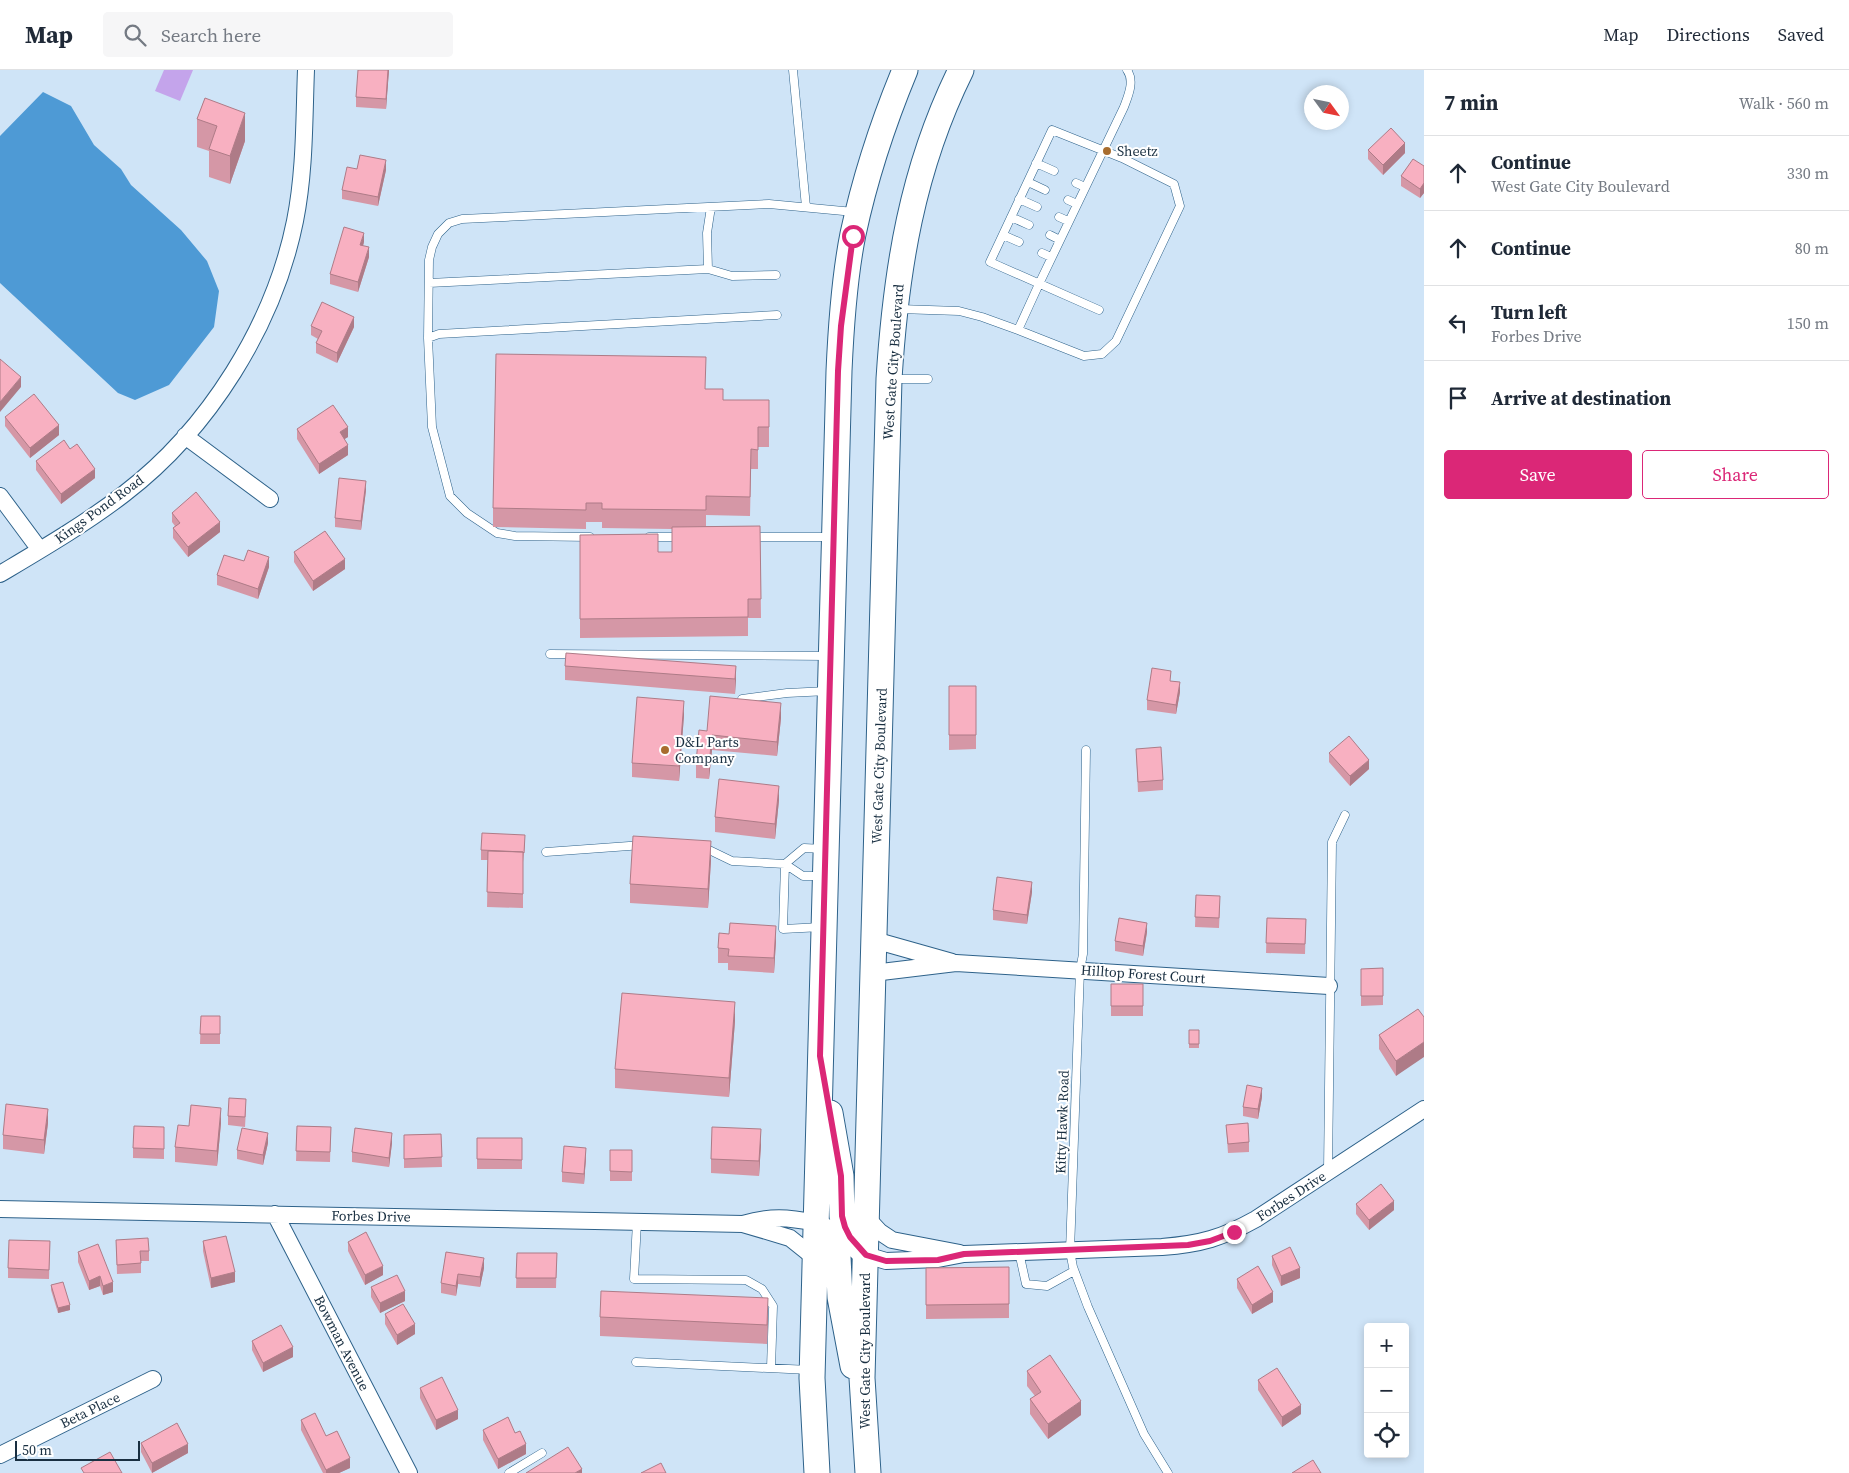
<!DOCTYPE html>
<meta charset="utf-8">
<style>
:root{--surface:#fff;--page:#f6f6f7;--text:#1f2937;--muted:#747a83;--line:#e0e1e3;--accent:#db2777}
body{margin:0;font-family:"Source Serif 4",serif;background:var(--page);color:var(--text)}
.controls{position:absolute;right:15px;bottom:15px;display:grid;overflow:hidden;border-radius:5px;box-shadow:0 2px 8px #0003}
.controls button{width:45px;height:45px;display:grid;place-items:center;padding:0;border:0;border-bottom:1px solid var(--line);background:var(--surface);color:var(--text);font:25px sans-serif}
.compass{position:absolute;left:1304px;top:15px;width:45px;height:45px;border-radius:50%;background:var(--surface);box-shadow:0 2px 8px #0003;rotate:123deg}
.scale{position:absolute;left:15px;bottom:12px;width:125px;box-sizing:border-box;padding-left:5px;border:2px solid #192f41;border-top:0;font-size:14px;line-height:18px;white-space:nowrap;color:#192f41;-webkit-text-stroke:4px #fff;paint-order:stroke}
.stop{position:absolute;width:15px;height:15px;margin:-11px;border:4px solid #db2777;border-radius:50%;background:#fff}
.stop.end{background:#db2777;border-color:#fff;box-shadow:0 1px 5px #0008}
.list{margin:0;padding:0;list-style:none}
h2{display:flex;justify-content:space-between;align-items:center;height:65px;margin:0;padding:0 20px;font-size:21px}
h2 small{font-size:16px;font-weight:400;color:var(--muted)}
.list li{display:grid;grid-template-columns:32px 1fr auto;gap:15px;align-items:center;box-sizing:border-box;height:75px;padding:0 20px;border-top:1px solid var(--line)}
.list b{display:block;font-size:19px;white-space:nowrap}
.list p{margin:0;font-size:16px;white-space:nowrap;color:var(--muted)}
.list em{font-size:16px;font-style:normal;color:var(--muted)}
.actions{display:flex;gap:10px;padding:15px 20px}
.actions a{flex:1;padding:11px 0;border:1px solid var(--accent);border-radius:5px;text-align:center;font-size:18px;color:var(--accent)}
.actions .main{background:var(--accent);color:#fff}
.icon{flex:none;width:28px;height:28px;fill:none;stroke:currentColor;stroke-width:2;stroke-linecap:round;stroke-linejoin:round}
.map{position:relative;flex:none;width:1424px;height:1403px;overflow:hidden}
header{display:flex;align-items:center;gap:30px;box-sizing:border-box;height:70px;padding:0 25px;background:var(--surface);border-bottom:1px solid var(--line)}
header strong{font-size:24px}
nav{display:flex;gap:28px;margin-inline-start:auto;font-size:18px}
.search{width:350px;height:45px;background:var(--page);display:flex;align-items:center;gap:12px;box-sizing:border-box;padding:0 18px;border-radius:5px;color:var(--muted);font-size:19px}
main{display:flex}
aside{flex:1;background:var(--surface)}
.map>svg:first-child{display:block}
.green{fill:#c4a4eb}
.water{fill:#4e9ad5}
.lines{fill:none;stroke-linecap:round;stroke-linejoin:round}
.service-casing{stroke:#2e628a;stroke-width:9}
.minor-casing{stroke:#2e628a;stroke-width:18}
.primary-casing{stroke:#2e628a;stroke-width:27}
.service{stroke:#fff;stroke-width:8}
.minor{stroke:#fff;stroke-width:16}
.primary{stroke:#fff;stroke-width:25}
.wall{fill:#d597a6}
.shaded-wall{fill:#ae7b87}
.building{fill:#f8b0c1;stroke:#ae7b87}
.route{stroke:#db2777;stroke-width:6}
.poi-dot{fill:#a86d2e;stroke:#fff;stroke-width:2}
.labels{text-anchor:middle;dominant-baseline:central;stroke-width:4;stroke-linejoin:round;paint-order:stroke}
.poi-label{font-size:14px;fill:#192f41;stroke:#fff;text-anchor:start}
.street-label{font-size:14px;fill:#192f41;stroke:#fff}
</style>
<header>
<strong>Map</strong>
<div class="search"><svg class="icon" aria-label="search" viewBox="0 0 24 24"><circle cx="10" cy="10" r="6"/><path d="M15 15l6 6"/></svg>Search here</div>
<nav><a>Map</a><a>Directions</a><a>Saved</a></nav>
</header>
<main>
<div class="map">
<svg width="1424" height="1403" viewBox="0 0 1424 1403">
<rect width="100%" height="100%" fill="#cfe4f7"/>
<!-- green -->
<path class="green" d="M164,0h29l-13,31 -25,-10z"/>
<!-- water -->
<path class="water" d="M43,22l28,14 23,39 27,24 10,16 50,45 26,31 12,30 -5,36 -45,58 -34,15 -17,-7 -118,-110v-147z"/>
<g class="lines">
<defs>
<path id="service" d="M793,0l13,137
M1036,93l18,8
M1028,112l17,8
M1076,113l9,4
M1019,129l18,8
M1068,130l9,4
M1011,147l18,8
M1059,147l9,4
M1003,165l16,7
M1050,165l10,5
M1042,183l9,4
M708,199l24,7 44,-1
M429,213l279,-14 -1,-36 4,-26
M899,239l60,2 23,6 36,13 21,-46 85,-177c4,-11 11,-26 3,-37
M1018,260l66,26 18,-2 14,-13 64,-135 -6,-22 -52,-26 -70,-28 -62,132 109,48
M428,268l11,-4 338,-19
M891,309h37
M590,467l-75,-1 -18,-3 -30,-20 -17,-17 -18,-69 -4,-89 1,-78 3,-13 6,-13 11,-11 13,-4 307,-15 85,8
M649,467h33
M751,467h81
M550,584l279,2
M742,629l45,-6 41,-2
M1086,680l-3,204 -3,16 -10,281 3,16 15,40 56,127 24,39
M703,777l29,14 53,3 -2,65 39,-2
M546,782l97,-7
M823,806h-20l-18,-12 19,-16 20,1
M1328,1101l4,-329 13,-27
M637,1152l-3,57 112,1 16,9 11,17 -2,62
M1019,1182l7,32 21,2 27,-15
M636,1292l174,8
M509,1403l33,-20"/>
<path id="minor" d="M185,366l85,63
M0,426l40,54
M0,504c42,-25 85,-50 124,-80 85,-65 150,-169 171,-273 10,-50 9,-101 11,-151
M874,870l78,22
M873,903l83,-10 373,23
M0,1139l743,15c28,-8 44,-7 73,-1
M275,1144l134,259
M867,1148l13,14 12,8 68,13
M743,1154l47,14 25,20
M866,1185l20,6 52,-2 26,-5 198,-7c39,-3 60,-9 94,-28l168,-110
M0,1385l153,-76"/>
<path id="primary" d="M830,1043l11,63 1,40 3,11 5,10 16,18
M816,1153l15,17 7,17 2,40 13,69
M817,1403l-5,-95 27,-1007c2,-45 5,-92 14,-137 12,-56 30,-111 52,-164
M868,1403l-6,-95 27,-999c7,-110 23,-210 72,-309"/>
</defs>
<!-- service casing -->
<use href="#service" class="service-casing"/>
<!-- minor casing -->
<use href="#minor" class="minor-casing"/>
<!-- primary casing -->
<use href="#primary" class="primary-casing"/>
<!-- service -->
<use href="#service" class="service"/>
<!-- minor -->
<use href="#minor" class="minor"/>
<!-- primary -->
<use href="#primary" class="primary"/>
</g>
<!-- wall -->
<path class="wall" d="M389,0l-3,39 -30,-2v-10z
M205,28l40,43 -15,43 -21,-7v-26l-12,-4v-28z
M1368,80l37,3 -22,22 -15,-16z
M1424,96v27l-4,5 -19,-12v-10z
M357,99l29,1 -8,36 -36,-7v-9z
M364,172l-1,4 6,11 -11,35 -28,-8v-10z
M311,256l43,1 -17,36 -21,-10v-10l2,-4 -7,-4z
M706,319l17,11h46v47h-11v22h-7l-1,47 -44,-1v11h54l1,92h-13v18l-168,2v-103l78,17h14v-23l-70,-1v-6h-16v7l-93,-2v-19z
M5,347l54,18 -29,23 -25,-32z
M297,359l51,8 -4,2 4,16 -29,19 -22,-35z
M70,379l25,29 -34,26 -25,-34v-9z
M366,420l-5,40 -26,-3v-9z
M172,443l48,19 -32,25 -15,-19v-10l2,-2 -3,-4z
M294,482l51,17 -32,22 -19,-29z
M244,491l25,6 -11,32 -41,-14v-10z
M565,596h171l-1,28 -170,-14z
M1171,611l9,11 -4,22 -29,-4v-10z
M949,616h27v63l-27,1z
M684,645l-5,66 -47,-4v-14z
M781,648l-4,38 -65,-6 -3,29 -13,-1v-15l11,-32z
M1136,679l27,31v10l-25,2z
M1329,683l40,16 -19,17 -21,-24z
M779,730l-4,39 -60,-7v-15z
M525,775l-2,17v46l-36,-1 1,-47h-7v-10z
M711,790l-3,48 -78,-5v-19z
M1032,822l-5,32 -34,-4v-10z
M1196,825l24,11 -1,22 -24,-1z
M1267,848l39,1 -1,35 -39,-1z
M1147,862l-4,24 -28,-5v-10z
M776,870l-2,33 -46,-3v-7h-10v-15z
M1383,898v37l-22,1v-37z
M1111,914h32v32h-32z
M1418,939l-22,67 -17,-27v-14z
M201,946h19v28h-20z
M735,951l-6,76 -114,-9v-19z
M1189,960h10v18h-10z
M1262,1027l-4,22 -15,-3v-9z
M246,1039l-1,18 -17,-2v-9z
M48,1053l-4,31 -41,-5v-14z
M221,1053l-4,43 -42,-4v-15l14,-21z
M1226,1055l23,17v10l-21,1z
M297,1056l34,1 -1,35 -34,-1z
M164,1057v32l-31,-1v-10z
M441,1064l1,33 -38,1v-33z
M477,1068h45v31h-45z
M268,1073l-5,22 -26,-6v-9z
M392,1073l-3,24 -37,-5v-10z
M761,1074l-2,32 -48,-3v-14z
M610,1080h22v31h-22z
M586,1087l-2,27 -22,-2v-10z
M1356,1134l38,6 -25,20 -13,-16z
M116,1170l33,11v10h-8v12l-24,1z
M50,1171l-1,38 -41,-1v-10z
M203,1171l32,41 -24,6 -8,-37z
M348,1172l35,33 -18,10 -17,-34z
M78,1182l35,40 -10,3 -3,-9 -11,4 -11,-28z
M446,1182l38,16 -4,19 -22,-3 -2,12 -15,-3v-10z
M517,1183h40l-1,35h-40z
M1272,1186l28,22 -19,8 -9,-21z
M1009,1197v51l-83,1v-51z
M1237,1209l36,23 -21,12 -15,-26z
M51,1215l19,25 -12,3 -7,-23z
M371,1217l34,14 -25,12 -9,-16z
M385,1244l30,20 -18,11 -12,-21z
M600,1247h168l-1,27 -167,-8z
M252,1271l41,16 -30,15 -11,-22z
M1027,1301l54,44 -33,24 -18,-25v-15l5,-3 -8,-10z
M1258,1310l43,34 -19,13 -24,-37z
M420,1318l38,31 -22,11 -16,-32z
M301,1350l25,16 24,32 -11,5h-16l-22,-43z
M483,1360l43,24 -28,15 -15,-29z
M141,1373l47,10 -36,20 -11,-21z"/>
<!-- shaded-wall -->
<path class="shaded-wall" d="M388,0h1l-3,39v-10z
M245,43v28l-15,43v-28z
M1405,73v10l-22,22v-10z
M386,90v10l-8,36v-9z
M1424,113v10l-4,5v-9z
M364,163v9l-4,13v-10z
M369,177v10l-11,35v-10z
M354,247v10l-17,36v-10z
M21,307v10l-21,25v-10z
M59,355v10l-29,23v-10z
M348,357v10l-8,5v-10z
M348,375v10l-29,19v-10z
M95,399v9l-34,26v-10z
M366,411v9l-5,40v-9z
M220,452v10l-32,25v-10z
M269,487v10l-11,32v-10z
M345,489v10l-32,22v-10z
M736,596v14l-1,14v-15z
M1180,612v10l-4,22v-9z
M684,631v14l-5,66v-15z
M781,633v15l-4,38v-14z
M712,665v15l-3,29v-14z
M1369,690v9l-19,17v-10z
M779,716v14l-4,39v-15z
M711,771v19l-3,48v-19z
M1032,812v10l-5,32v-9z
M1147,853v9l-4,24v-10z
M776,856v14l-2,33v-15z
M735,932v19l-6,76v-19z
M1424,972v15l-28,19v-15z
M1262,1018v9l-4,22v-10z
M221,1038v15l-4,43v-15z
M48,1039v14l-4,31v-14z
M761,1059v15l-2,32v-15z
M268,1063v10l-5,22v-10z
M392,1063v10l-3,24v-9z
M586,1078v9l-2,27v-10z
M1394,1131v9l-25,20v-10z
M484,1188v10l-4,19v-10z
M383,1196v9l-18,10v-10z
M1300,1198v10l-19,8v-10z
M235,1202v10l-24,6v-10z
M458,1204v10l-2,12v-10z
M100,1206v10l-11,4v-9z
M113,1212v10l-10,3v-9z
M405,1221v10l-25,12v-10z
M1273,1222v10l-21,12v-9z
M768,1228v19l-1,27v-19z
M70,1235v5l-12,3v-5z
M415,1254v10l-18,11v-10z
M293,1277v10l-30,15v-9z
M1081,1331v14l-33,24v-15z
M1301,1335v9l-19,13v-10z
M458,1340v9l-22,11v-10z
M188,1374v9l-36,20v-10z
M526,1374v10l-28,15v-10z
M350,1388v10l-11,5h-13v-3z
M582,1399v4h-7z"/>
<!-- building -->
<path class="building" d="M358,0h30l-2,29 -30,-2z
M205,28l40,15 -15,43 -21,-7 8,-23 -20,-7z
M1391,58l14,15 -22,22 -15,-15z
M360,85l26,5 -8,37 -36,-7 5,-23 10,2z
M1413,89l11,7v17l-4,6 -19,-13z
M344,157l20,6 -4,12 9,2 -11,35 -28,-8z
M322,232l32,15 -17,36 -21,-10 6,-12 -11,-5z
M496,284l210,3 -1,32h18v11h46v27h-11v23l-7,-1 -1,48 -44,-1v14l-104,-1v-6h-16v7l-93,-2z
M0,289l21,18 -21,25z
M34,324l25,31 -29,23 -25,-31z
M333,335l15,22 -8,5 8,13 -29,19 -22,-35z
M64,370l6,9 7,-5 18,25 -34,25 -25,-33z
M339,408l27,3 -5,40 -26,-3z
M196,422l24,30 -32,25 -15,-19 7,-5 -8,-10z
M760,456l1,73h-13v18l-168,2v-84l78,-1v18h14v-25z
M325,461l20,28 -32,22 -19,-29z
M248,480l21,7 -11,32 -41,-14 7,-20 20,6z
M566,583l170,13 -1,13 -170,-13z
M1152,598l19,3 -1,10 10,1 -4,23 -29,-5z
M949,616h27v49h-27z
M710,626l71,7 -4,39 -65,-7 -3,30 -13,-2 3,-33 8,1z
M637,627l47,4 -5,65 -47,-3z
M1349,666l20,24 -19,16 -21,-23z
M1161,677l2,33 -25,2 -2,-33z
M719,709l60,7 -4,38 -60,-7z
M482,763l43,2 -1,18 -1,-1 -42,-2z
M633,766l78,5 -3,48 -78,-5z
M488,781l35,1v42l-36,-2z
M997,807l35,5 -5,33 -34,-5z
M1196,825l24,1 -1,22 -24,-1z
M1119,848l28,5 -4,23 -28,-5z
M1267,848l39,1 -1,25 -39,-1z
M730,853l46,3 -2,32 -46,-2 1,-7 -11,-1 1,-15 10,1z
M1383,898v28h-22v-27z
M1111,914h32v22h-32z
M622,923l113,9 -6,76 -114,-9z
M1418,939l6,8v25l-28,19 -17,-26z
M201,946h19v18h-20z
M1189,960h10v14h-10z
M1247,1015l15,3 -4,21 -15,-2z
M229,1028l17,1 -1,18 -17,-1z
M6,1034l42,5 -4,31 -41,-5z
M191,1035l30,3 -4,43 -42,-4 3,-22 11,1z
M1248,1053l1,19 -21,2 -2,-19z
M134,1056l30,1v22l-31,-1z
M297,1056l34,1 -1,25 -34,-1z
M712,1057l49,2 -2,32 -48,-2z
M242,1058l26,5 -5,22 -26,-5z
M355,1058l37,5 -3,25 -37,-6z
M441,1064l1,23 -38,2v-24z
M477,1068h45v22l-45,-1z
M564,1076l22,2 -2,26 -22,-2z
M610,1080h22v22l-22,-1z
M1381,1114l13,17 -25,19 -13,-16z
M366,1162l17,34 -18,9 -17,-33z
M226,1166l9,36 -24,6 -8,-37z
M148,1168l1,13h-9l1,12 -24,2 -1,-25z
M9,1170l41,1 -1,29 -41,-2z
M98,1174l15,38 -10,4 -3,-10 -11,5 -11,-29z
M1290,1177l10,21 -19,8 -9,-20z
M446,1182l38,6 -4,19 -22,-3 -2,12 -15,-3z
M517,1183h40l-1,25h-40z
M1258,1196l15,26 -21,13 -15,-26z
M1009,1197v37l-83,1v-37z
M397,1205l8,16 -25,12 -9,-16z
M63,1212l7,23 -12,3 -7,-23z
M601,1221l167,7 -1,27 -167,-8z
M403,1234l12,20 -18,11 -12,-21z
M281,1255l12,22 -30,16 -11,-22z
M1050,1285l31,46 -33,23 -18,-25 11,-7 -14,-21z
M1277,1298l24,37 -19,12 -24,-37z
M442,1307l16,33 -22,10 -16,-32z
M315,1343l11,23 11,-5 13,27 -24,12 -25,-50z
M508,1347l7,16 5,-2 6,13 -28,15 -15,-29z
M177,1353l11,21 -36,19 -11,-20z
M568,1377l14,22 -7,4h-49z
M110,1382l12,21h-38l-3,-5z
M1313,1390l8,13h-29z
M661,1393l5,10h-25z"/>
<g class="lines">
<!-- route -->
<path class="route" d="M853,166l-12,90 -3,45 -18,685 21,120 1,40 3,11 5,10 16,18 20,6 52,-1 26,-6 224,-9 22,-4 24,-9"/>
</g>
<!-- markers -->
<g class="poi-dot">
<circle cx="1107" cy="81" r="5"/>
<circle cx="665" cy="680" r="5"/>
</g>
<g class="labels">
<!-- poi labels -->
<g class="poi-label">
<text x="1117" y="81">Sheetz</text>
<text x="675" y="672">D&amp;L Parts<tspan x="675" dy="16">Company</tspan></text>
</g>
<!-- street labels -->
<g class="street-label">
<text transform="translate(893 292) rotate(-86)">West Gate City Boulevard</text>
<text transform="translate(99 439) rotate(-36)">Kings Pond Road</text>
<text transform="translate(879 696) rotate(-88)">West Gate City Boulevard</text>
<text transform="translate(1143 904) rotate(4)">Hilltop Forest Court</text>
<text transform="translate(1062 1052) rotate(-88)">Kitty Hawk Road</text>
<text transform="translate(1291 1126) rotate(-33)">Forbes Drive</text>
<text transform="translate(371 1146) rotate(1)">Forbes Drive</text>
<text transform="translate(342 1273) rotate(63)">Bowman Avenue</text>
<text transform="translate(865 1281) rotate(-90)">West Gate City Boulevard</text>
<text transform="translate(90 1340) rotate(-26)">Beta Place</text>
</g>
</g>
</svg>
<div class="controls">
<button>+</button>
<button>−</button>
<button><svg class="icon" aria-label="locate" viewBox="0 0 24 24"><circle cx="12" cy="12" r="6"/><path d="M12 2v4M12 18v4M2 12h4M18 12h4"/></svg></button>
</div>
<svg class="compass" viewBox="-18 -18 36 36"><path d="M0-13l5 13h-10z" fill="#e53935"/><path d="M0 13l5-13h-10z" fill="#747a83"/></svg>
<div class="scale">50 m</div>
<div class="stop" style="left:853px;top:166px"></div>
<div class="stop end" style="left:1234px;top:1162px"></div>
</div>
<aside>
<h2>7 min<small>Walk · 560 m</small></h2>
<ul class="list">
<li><svg class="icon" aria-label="ahead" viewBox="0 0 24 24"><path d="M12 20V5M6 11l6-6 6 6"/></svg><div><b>Continue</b><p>West Gate City Boulevard</p></div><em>330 m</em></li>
<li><svg class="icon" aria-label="ahead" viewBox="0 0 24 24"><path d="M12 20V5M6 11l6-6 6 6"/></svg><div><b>Continue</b></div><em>80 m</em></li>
<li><svg class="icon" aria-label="left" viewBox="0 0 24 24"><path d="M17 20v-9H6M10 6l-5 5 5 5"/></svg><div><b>Turn left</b><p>Forbes Drive</p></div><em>150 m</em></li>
<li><svg class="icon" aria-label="arrive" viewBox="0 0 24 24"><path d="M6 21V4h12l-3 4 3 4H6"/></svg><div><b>Arrive at destination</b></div></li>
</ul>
<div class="actions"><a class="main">Save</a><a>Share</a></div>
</aside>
</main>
